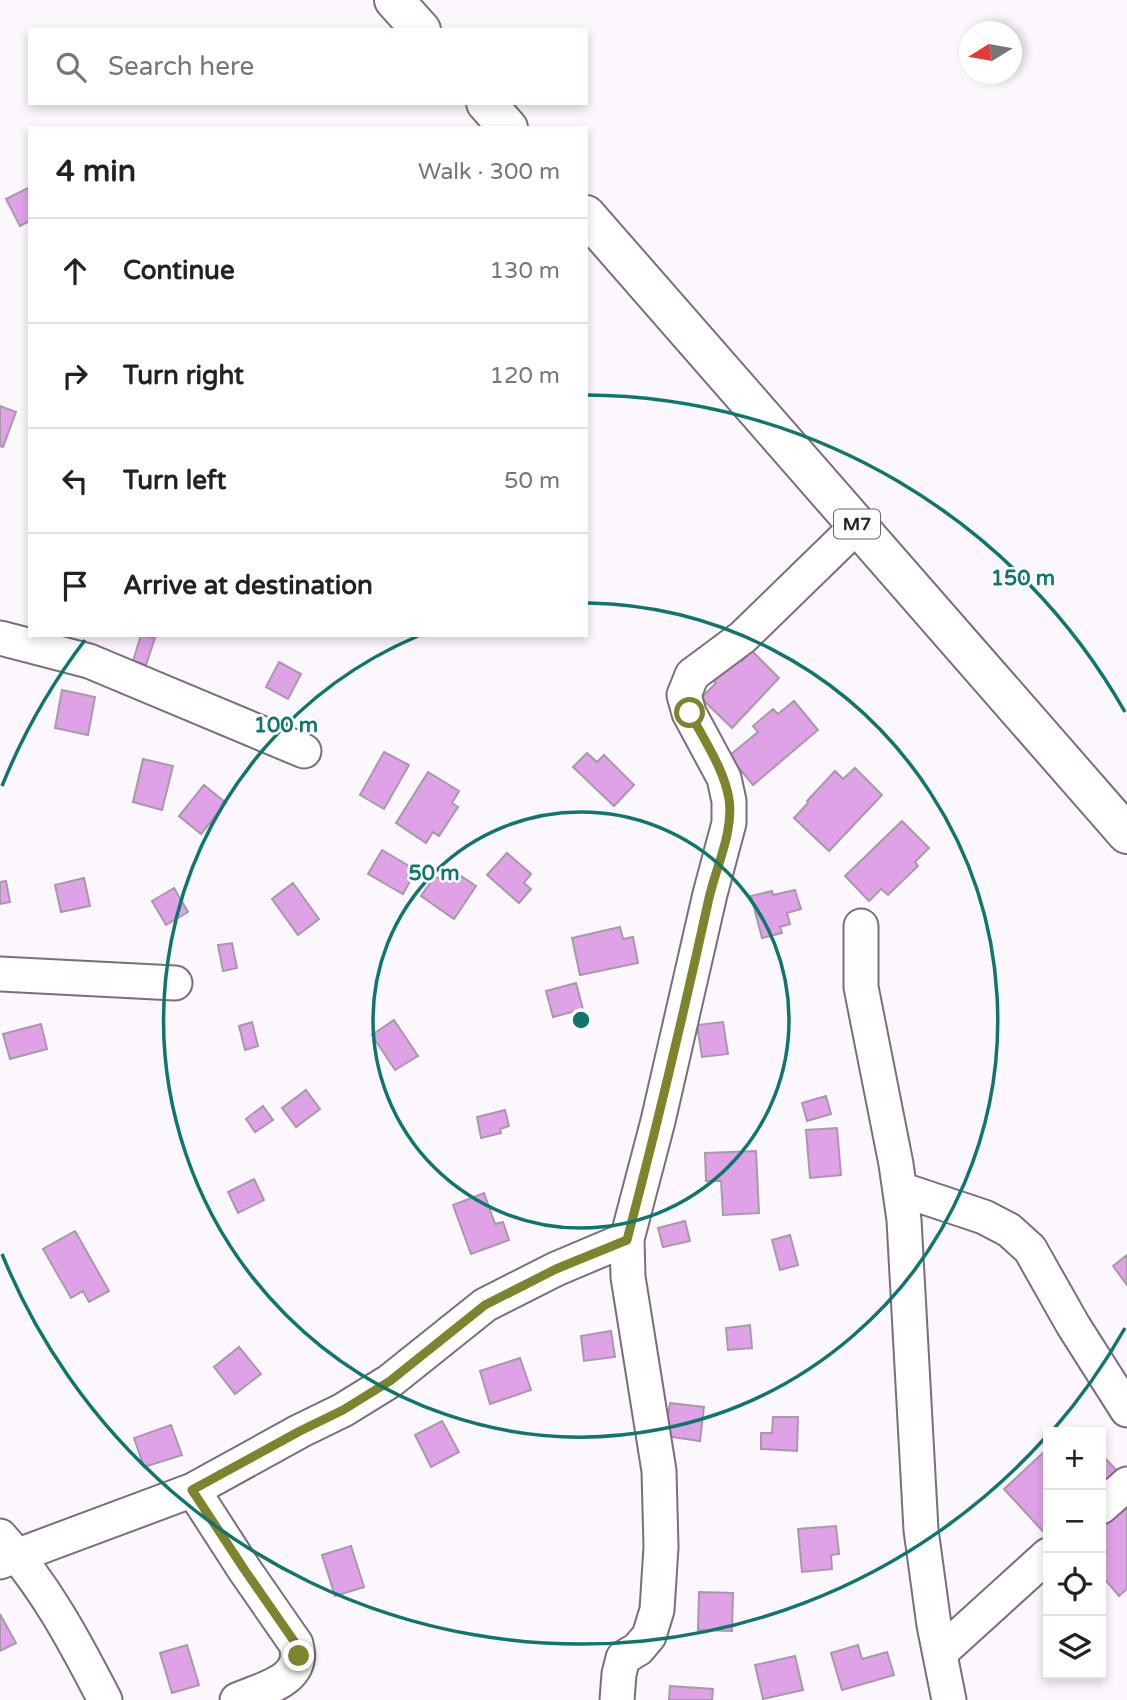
<!DOCTYPE html>
<meta charset="utf-8">
<style>
:root{--surface:#fff;--page:#f2f2f2;--text:#222;--muted:#767676;--line:#e0e0e0}
body{margin:0;font-family:"Varela Round",sans-serif;background:var(--page);color:var(--text)}
.controls{position:absolute;right:21px;bottom:21px;display:grid;overflow:hidden;border-radius:0px;box-shadow:0 4px 10px #0003}
.controls button{width:63px;height:63px;display:grid;place-items:center;padding:0;border:0;border-bottom:2px solid var(--line);background:var(--surface);color:var(--text);font:35px sans-serif}
.compass{position:absolute;left:959px;top:21px;width:63px;height:63px;border-radius:50%;background:var(--surface);box-shadow:0 4px 10px #0003;rotate:259deg}
.stop{position:absolute;width:21px;height:21px;margin:-16px;border:5px solid #7e832e;border-radius:50%;background:#fff}
.stop.end{background:#7e832e;border-color:#fff;box-shadow:0 2px 7px #0008}
.list{margin:0;padding:0;list-style:none}
h2{display:flex;justify-content:space-between;align-items:center;height:91px;margin:0;padding:0 28px;font-size:30px}
h2 small{font-size:23px;font-weight:400;color:var(--muted)}
.list li{display:grid;grid-template-columns:46px 1fr auto;gap:21px;align-items:center;box-sizing:border-box;height:105px;padding:0 28px;border-top:2px solid var(--line)}
.list b{display:block;font-size:26px;white-space:nowrap}
.list em{font-size:23px;font-style:normal;color:var(--muted)}
.icon{flex:none;width:38px;height:38px;fill:none;stroke:currentColor;stroke-width:2;stroke-linecap:round;stroke-linejoin:round}
.map{position:relative;flex:none;width:1127px;height:1700px;overflow:hidden}
.search{position:absolute;background:var(--surface);box-shadow:0 4px 10px #0003;left:28px;top:28px;width:560px;height:77px;display:flex;align-items:center;gap:18px;box-sizing:border-box;padding:0 24px;border-radius:0px;color:var(--muted);font-size:26px}
.panel{position:absolute;background:var(--surface);box-shadow:0 4px 10px #0003;left:28px;top:126px;width:560px;height:511px;border-radius:0px}
.map>svg:first-child{display:block}
.building{fill:#dfa2e7;stroke:#a899aa;stroke-width:2}
.lines{fill:none;stroke-linecap:round;stroke-linejoin:round}
.street-casing{stroke:#7b6d7d;stroke-width:37}
.primary-casing{stroke:#7b6d7d;stroke-width:42}
.street{stroke:#fff;stroke-width:33}
.primary{stroke:#fff;stroke-width:38}
.route{stroke:#7e832e;stroke-width:9}
.ring{fill:none;stroke:#0f766e;stroke-width:3.5}
.labels{text-anchor:middle;dominant-baseline:central;stroke-width:5;stroke-linejoin:round;paint-order:stroke}
.shield{fill:#fff;stroke:#686468;stroke-width:2}
.shield-label{font-size:18px;font-weight:bold;fill:#272128}
.centre{fill:#0f766e;stroke:#fff;stroke-width:3.5}
.ring-label{font-size:21px;text-anchor:middle;font-weight:bold;fill:#0f766e;stroke:#fff;stroke-width:5;stroke-linejoin:round;paint-order:stroke}
</style>
<div class="map">
<svg width="1127" height="1700" viewBox="0 0 1127 1700">
<rect width="100%" height="100%" fill="#fcf6fd"/>
<!-- building -->
<path class="building" d="M30,187v34l-10,5 -14,-27z
M0,406l16,6 -13,35 -3,-1z
M141,635l14,3 -9,27 -13,-4z
M752,651l27,27 -47,50 -31,-30 15,-15 -3,-3 23,-24 6,5z
M279,662l22,12 -13,25 -22,-12z
M62,690l33,7 -7,38 -33,-7z
M794,701l24,29 -65,55 -24,-29 29,-24 -5,-6 20,-17 5,5z
M384,752l25,13 -25,44 -24,-14z
M587,753l10,9 7,-7 30,30 -20,21 -41,-39z
M143,759l30,7 -11,44 -29,-8z
M855,768l27,27 -53,56 -35,-33 14,-15 -1,-2 28,-30 8,8z
M428,772l31,19 -7,12 6,4 -19,29 -6,-4 -7,11 -30,-20z
M204,785l22,18 -25,31 -22,-18z
M902,821l27,27 -14,14 3,4 -30,29 -7,-6 -12,12 -24,-25z
M382,850l34,20 -13,24 -35,-20z
M507,853l24,21 -7,9 7,6 -12,14 -32,-28z
M452,870l24,16 -22,33 -33,-23 14,-20 9,6z
M84,878l6,28 -29,6 -6,-27z
M6,881l4,21 -10,2v-22z
M293,883l26,36 -21,16 -26,-36z
M174,888l14,24 -22,13 -14,-24z
M795,890l6,19 -14,4 3,11 -10,3 2,6 -20,5 -11,-42 21,-5 1,4z
M620,927l3,12 10,-2 5,26 -58,12 -8,-37z
M232,943l5,25 -14,3 -5,-26z
M576,983l7,26 -30,8 -7,-26z
M394,1020l24,36 -23,14 -23,-35z
M252,1022l6,24 -13,4 -6,-24z
M723,1022l5,32 -26,3 -5,-32z
M41,1024l6,25 -37,10 -7,-25z
M306,1090l14,19 -24,18 -14,-19z
M826,1096l5,18 -24,7 -5,-18z
M263,1106l10,14 -18,12 -9,-13z
M505,1110l4,16 -9,3 1,4 -20,5 -4,-21z
M837,1128l4,47 -31,3 -4,-48z
M756,1151l3,62 -36,2 -2,-34h-15l-1,-28z
M254,1179l10,21 -26,13 -10,-21z
M484,1193l11,31 8,-2 6,18 -38,14 -18,-49z
M685,1221l5,20 -27,6 -5,-19z
M75,1231l34,60 -20,11 -6,-11 -12,7 -28,-49z
M790,1235l8,30 -18,5 -8,-30z
M1127,1255v30l-14,-19z
M750,1325l2,23 -24,2 -2,-22z
M611,1331l4,26 -31,4 -3,-25z
M239,1347l22,27 -26,20 -21,-27z
M520,1358l11,32 -41,14 -10,-33z
M670,1403l34,4 -4,34 -35,-5z
M773,1417h25l-1,34 -36,-2v-16h11z
M442,1421l17,31 -28,15 -16,-32z
M171,1425l11,30 -38,12 -10,-29z
M1045,1451l3,4v82l-44,-48z
M1101,1454l23,24 -23,22z
M1127,1498v91l-8,7 -18,-21v-52z
M836,1526l3,28 -8,1 1,14 -30,3 -4,-43z
M351,1546l13,41 -29,9 -13,-41z
M699,1592l34,1 -1,38 -34,-1z
M0,1614l16,29 -16,8z
M187,1645l12,40 -27,8 -12,-40z
M858,1645l4,14 25,-7 7,23 -52,15 -11,-37z
M795,1656l8,34 -40,9 -8,-34z
M670,1686l43,3 -1,11h-43z"/>
<g class="lines">
<defs>
<path id="street" d="M0,638l89,23 215,90
M861,926v61l35,177 8,56 17,310 13,95 15,75
M0,974l175,9
M900,1189l84,28 25,13 21,19 43,76 54,85
M193,1490l51,79 52,75c10,37 -32,44 -59,56
M1101,1507l26,-23
M0,1536c45,49 75,106 105,164
M0,1562l193,-72 107,-59 43,-21 47,-29 95,-76 71,-36 71,-30
M940,1653l108,-98
M617,1700l2,-26 4,-16 15,-9 11,-13 8,-26 4,-63 -2,-76 -31,-194 -1,-38 31,-118 52,-227 19,-71v-22l-5,-23 -35,-65 -5,-18 8,-20 51,-38 115,-112"/>
<path id="primary" d="M394,0l27,30
M486,103l22,25
M586,215l541,619"/>
</defs>
<!-- street casing -->
<use href="#street" class="street-casing"/>
<!-- primary casing -->
<use href="#primary" class="primary-casing"/>
<!-- street -->
<use href="#street" class="street"/>
<!-- primary -->
<use href="#primary" class="primary"/>
</g>
<g class="lines">
<!-- route -->
<path class="route" d="M299,1656l-3,-12 -52,-75 -52,-79 108,-59 43,-21 47,-29 95,-76 71,-36 71,-29c30,-114 57,-228 82,-342 7,-31 25,-67 20,-99 -5,-30 -25,-59 -39,-86"/>
</g>
<!-- distance rings -->
<g class="ring">
<circle cx="581" cy="1020" r="208"/>
<path d="M588 603A417 417 0 1 1 418 636"/>
<path d="M1125 1328A625 625 0 0 1 1053 1430M1045 1438A625 625 0 0 1 2 1254M2 786A625 625 0 0 1 85 640M586 395A625 625 0 0 1 1125 712"/>
</g>
<g class="labels">
<!-- shield labels -->
<rect class="shield" x="834" y="509.5" width="46" height="29" rx="5"/>
<g class="shield-label">
<text x="857" y="524">M7</text>
</g>
</g>
<circle cx="581" cy="1020" r="10" class="centre"/>
<g class="ring-label">
<text x="1023" y="585">150 m</text>
<text x="286" y="732">100 m</text>
<text x="434" y="880">50 m</text>
</g>
</svg>
<div class="controls">
<button>+</button>
<button>−</button>
<button><svg class="icon" aria-label="locate" viewBox="0 0 24 24"><circle cx="12" cy="12" r="6"/><path d="M12 2v4M12 18v4M2 12h4M18 12h4"/></svg></button>
<button><svg class="icon" aria-label="layers" viewBox="0 0 24 24"><path d="M12 4l9 5-9 5-9-5zM3 14l9 5 9-5"/></svg></button>
</div>
<svg class="compass" viewBox="-18 -18 36 36"><path d="M0-13l5 13h-10z" fill="#e53935"/><path d="M0 13l5-13h-10z" fill="#767676"/></svg>
<div class="stop" style="left:690px;top:713px"></div>
<div class="stop end" style="left:299px;top:1656px"></div>
<div class="search"><svg class="icon" aria-label="search" viewBox="0 0 24 24"><circle cx="10" cy="10" r="6"/><path d="M15 15l6 6"/></svg>Search here</div>
<section class="panel">
<h2>4 min<small>Walk · 300 m</small></h2>
<ul class="list">
<li><svg class="icon" aria-label="ahead" viewBox="0 0 24 24"><path d="M12 20V5M6 11l6-6 6 6"/></svg><div><b>Continue</b></div><em>130 m</em></li>
<li><svg class="icon" aria-label="right" viewBox="0 0 24 24"><path d="M7 20v-9h11M14 6l5 5-5 5"/></svg><div><b>Turn right</b></div><em>120 m</em></li>
<li><svg class="icon" aria-label="left" viewBox="0 0 24 24"><path d="M17 20v-9H6M10 6l-5 5 5 5"/></svg><div><b>Turn left</b></div><em>50 m</em></li>
<li><svg class="icon" aria-label="arrive" viewBox="0 0 24 24"><path d="M6 21V4h12l-3 4 3 4H6"/></svg><div><b>Arrive at destination</b></div></li>
</ul>
</section>
</div>
